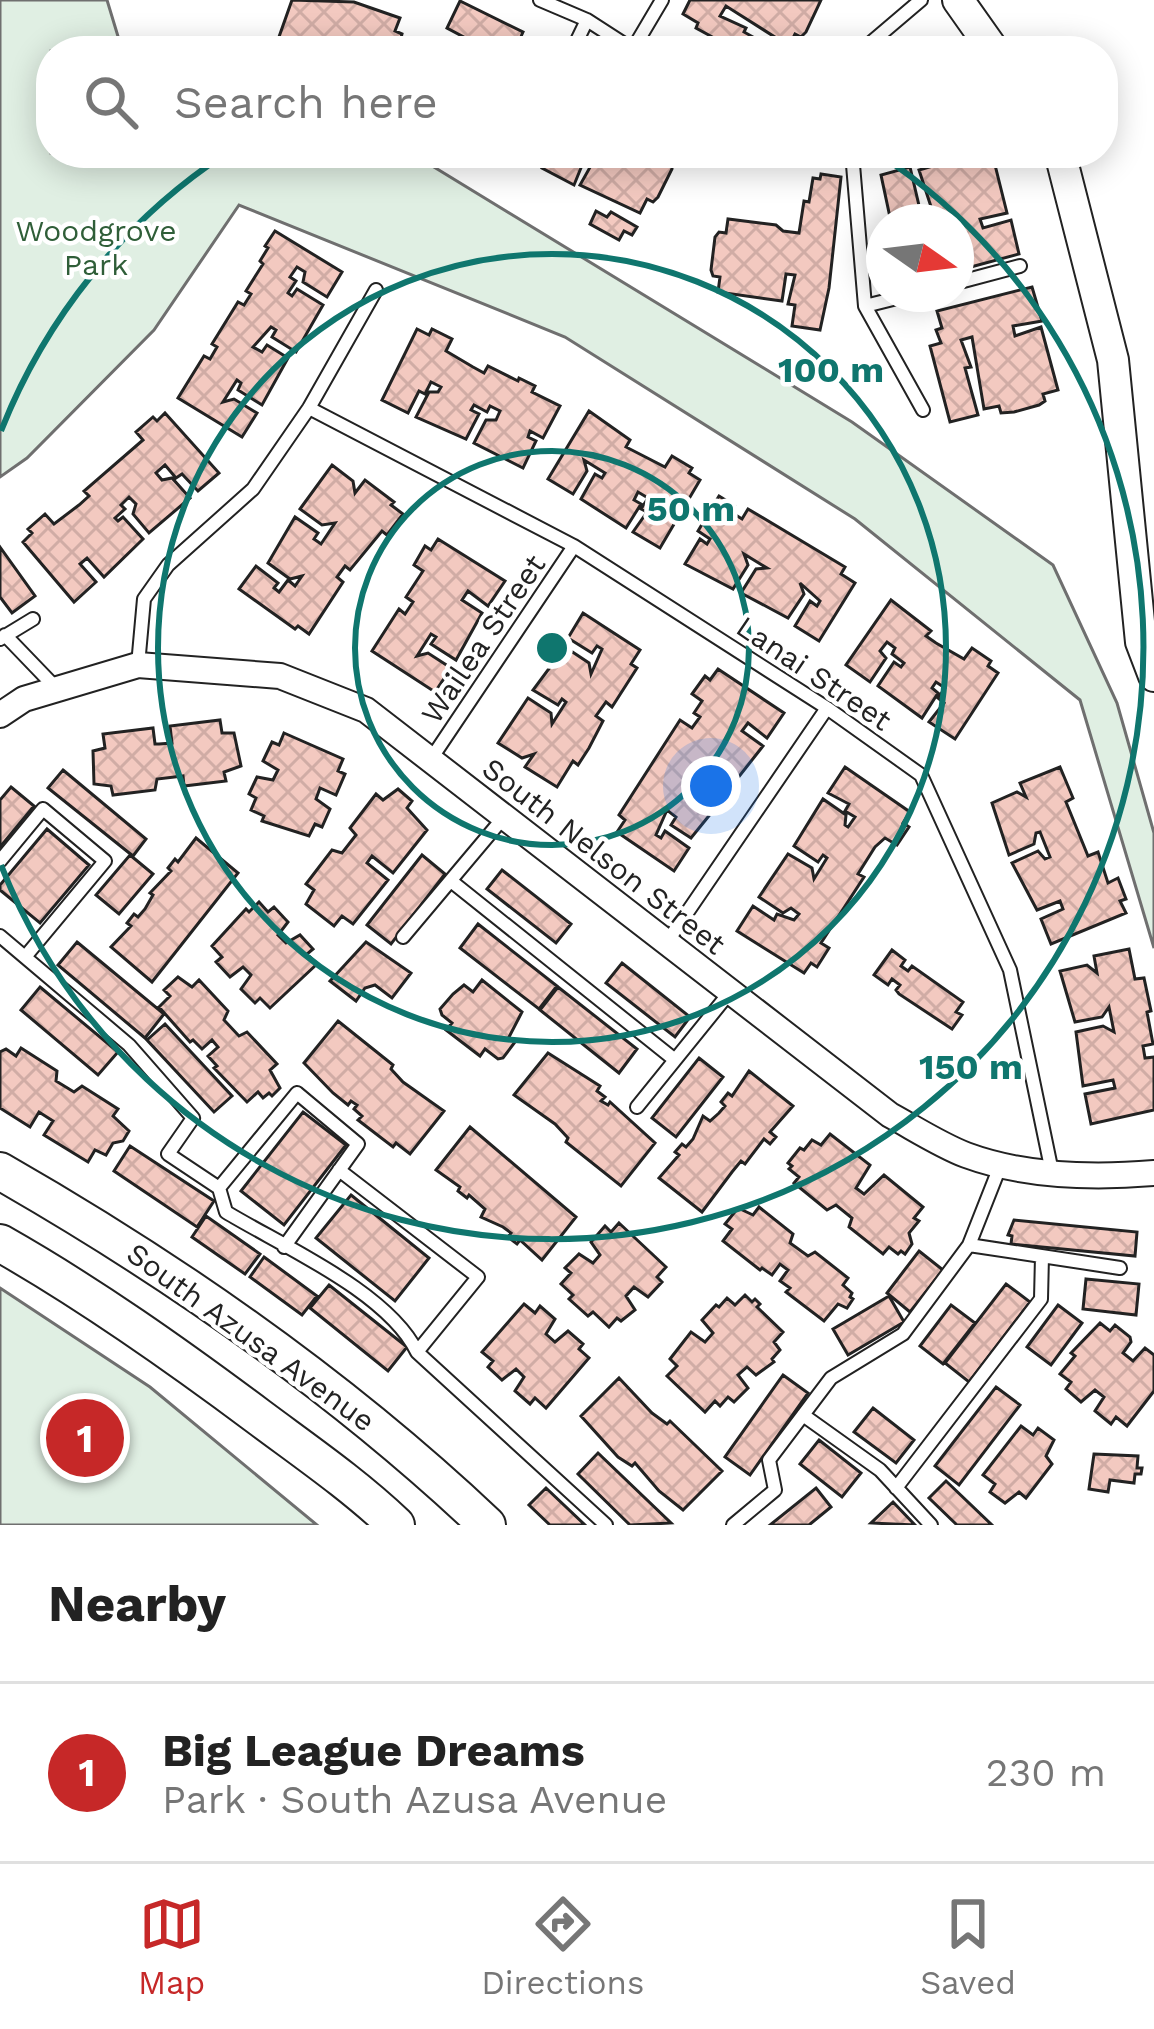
<!DOCTYPE html>
<meta charset="utf-8">
<style>
:root{--surface:#fff;--page:#f6f6f6;--text:#222;--muted:#767676;--line:#e0e0e0;--accent:#c62828}
body{margin:0;font-family:"Work Sans",sans-serif;background:var(--page);color:var(--text)}
.compass{position:absolute;left:866px;top:204px;width:108px;height:108px;border-radius:50%;background:var(--surface);box-shadow:0 6px 30px #0003;rotate:104deg}
.you{position:absolute;left:711px;top:786px;width:42px;height:42px;margin:-30px;border:9px solid #fff;border-radius:50%;background:#1a73e8;box-shadow:0 0 0 18px #1a73e833}
.badge{display:grid;place-items:center;width:78px;height:78px;border-radius:50%;background:var(--accent);color:#fff;font-size:39px;font-weight:700}
.pin{position:absolute;translate:-50% -50%;border:6px solid #fff;box-shadow:0 3px 12px #0006}
.list{margin:0;padding:0;list-style:none}
h2{display:flex;justify-content:space-between;align-items:center;height:156px;margin:0;padding:0 48px;font-size:51px}
h2 small{font-size:39px;font-weight:400;color:var(--muted)}
.list li{display:grid;grid-template-columns:78px 1fr auto;gap:36px;align-items:center;box-sizing:border-box;height:180px;padding:0 48px;border-top:3px solid var(--line)}
.list b{display:block;font-size:45px;white-space:nowrap}
.list p{margin:0;font-size:39px;white-space:nowrap;color:var(--muted)}
.list em{font-size:39px;font-style:normal;color:var(--muted)}
.icon{flex:none;width:66px;height:66px;fill:none;stroke:currentColor;stroke-width:2;stroke-linecap:round;stroke-linejoin:round}
.map{position:relative;flex:none;width:1154px;height:1525px;overflow:hidden}
.search{position:absolute;background:var(--surface);box-shadow:0 6px 30px #0003;left:36px;right:36px;top:36px;height:132px;display:flex;align-items:center;gap:30px;box-sizing:border-box;padding:0 42px;border-radius:48px;color:var(--muted);font-size:45px}
.sheet{height:336px;background:var(--surface)}
nav{display:flex;justify-content:space-around;align-items:center;box-sizing:border-box;height:168px;border-top:3px solid var(--line);background:var(--surface);font-size:33px;color:var(--muted)}
nav a{display:grid;justify-items:center;gap:6px}
nav .on{color:var(--accent)}
.map>svg:first-child{display:block}
.green{fill:#e0efe3;stroke:#6f6f6f;stroke-width:3}
.building{fill:url(#building-cross-hatch);stroke:#222;stroke-width:3}
.lines{fill:none;stroke-linecap:round;stroke-linejoin:round}
.service-casing{stroke:#222;stroke-width:16}
.minor-casing{stroke:#222;stroke-width:28}
.tertiary-casing{stroke:#222;stroke-width:34}
.primary-casing{stroke:#222;stroke-width:40}
.service{stroke:#fff;stroke-width:12}
.minor{stroke:#fff;stroke-width:24}
.tertiary{stroke:#fff;stroke-width:30}
.primary{stroke:#fff;stroke-width:36}
.ring{fill:none;stroke:#0f766e;stroke-width:6}
.labels{text-anchor:middle;dominant-baseline:central;stroke-width:9;stroke-linejoin:round;paint-order:stroke}
.park-label{font-size:30px;fill:#2f5e38;stroke:#fff}
.street-label{font-size:30px;fill:#222;stroke:#fff}
.centre{fill:#0f766e;stroke:#fff;stroke-width:6}
.ring-label{font-size:36px;text-anchor:middle;font-weight:bold;fill:#0f766e;stroke:#fff;stroke-width:9;stroke-linejoin:round;paint-order:stroke}
</style>
<div class="map">
<svg width="1154" height="1525" viewBox="0 0 1154 1525">
<defs>
<pattern id="building-cross-hatch" width="8" height="8" patternUnits="userSpaceOnUse" patternTransform="scale(3)"><rect width="8" height="8" fill="#f3c9c0"/><path d="M0 0l8 8M0 8l8-8" fill="none" stroke="#d0aca5"/></pattern>
</defs>
<rect width="100%" height="100%" fill="#fff"/>
<!-- green -->
<path class="green" d="M0,0h107l13,43 23,8h-92v102h360l441,269 201,143 64,138 37,130v115l-74,-248 -225,-181 -290,-182 -326,-132 -85,125 -127,128 -27,19z
M0,1288l150,99 167,138h-317z"/>
<!-- building -->
<path class="building" d="M292,0l62,2 46,16 -5,13 7,3 -4,16 -80,1 6,-10 -9,-3 -3,13h-38z
M690,0h131l-15,32 -5,5 -6,-3 -6,12 -63,-40 -6,10 26,12 -2,4 34,19 -67,-3 5,-9 -20,-11 2,-5 -15,-9z
M460,1l63,31 -4,9 21,10h-50l-43,-23z
M549,153h119l-3,6 7,3v7l-14,28 -5,5 -6,-3 -7,14 -60,-28 13,-23 -8,-4 -11,27 -32,-17z
M940,153h52l15,60 -27,6 3,9 28,-8 8,34 -63,17v-49h-20l-17,-52 14,-4 -2,-8z
M910,167l11,47 5,-1 3,9h-38l-10,-47z
M821,174l20,3 -12,111 -9,42 -28,-4 3,-21 -7,-1 7,-29 -9,-1 -4,27 -64,-9 2,-15 -7,-1 -2,-6 4,-33 4,-5 7,1 2,-14 48,6 7,6 16,2 5,-32 5,1 4,-24 7,1z
M596,211l11,6 4,-5 26,15 -5,8 -8,-4 -5,9 -29,-16z
M275,231l67,41 -15,25 -24,-15 2,-10 -8,-5 -7,10 6,4 -8,12 4,3 5,-7 26,16 -27,47 -24,-15 4,-7 -5,-3 -18,20 9,5 5,-7 21,13 -26,47 -24,-15 3,-7 -4,-3 -14,22 11,-3 23,14 -15,24 -64,-39 26,-42 6,3 7,-12 -5,-3 26,-42 6,3 7,-11 -5,-3 17,-27 -3,-3 8,-13 -3,-2z
M1032,287l10,34 -29,5 2,10 26,-9 17,63 -15,4 2,7 -6,4 -25,7 -13,1 -2,-7 -15,3 -12,-72 -11,3 10,27 -6,1 13,47 -28,7 -20,-76 11,-3 -5,-13 6,-2 -5,-17z
M417,329l12,6 3,-6 20,10 -6,12 27,16 11,6 4,-7 30,15 1,-3 16,8 -3,6 28,14 -17,32 -13,-7 -2,6 8,4 -13,27 -49,-25 12,-23h10l4,-9 -10,-5 -3,6 -13,-7 -3,5 8,4 -13,25 -50,-22 13,-25h9l3,-5 -10,-5 -6,12 -6,-3 -11,22 -26,-13z
M589,411l41,29 -4,7 39,20 7,-11 20,12 -3,5 11,7 -40,68 -27,-16 14,-20 -6,-3 7,-11 -10,-6 -4,8 7,4 -15,24 -45,-29 14,-25 7,4 3,-5 -21,-13 3,11 -14,23 -25,-15z
M165,413l54,60 -21,18 -16,-17 -6,4 -11,-13 -9,8 6,7 10,-2 18,20 -41,35 -16,-19 3,-10 -7,-7 -8,8 4,4 -10,9 3,3 5,-4 20,22 -39,38 -17,-19 -7,6 16,18 -22,20 -51,-60 9,-9 -4,-4 17,-15 9,10 25,-19 10,-9 -5,-5 59,-51 -7,-8 17,-15 4,4z
M332,465l21,16 2,12 10,-13 29,22 -3,3 12,9 -16,21 -5,-4 -32,39 -5,-4 -8,11 6,5 -34,52 -11,-8 -3,3 -56,-40 17,-23 22,17 -4,5 5,4 9,-12 7,6 7,-10 -12,3 -22,-16 27,-46 23,16 -4,6 7,5 14,-21 -13,2 -22,-16z
M719,496l16,10 -4,6 11,7 6,-10 97,58 -4,7 14,9 -36,58 -24,-15 15,-25 7,5 3,-5 -20,-18 4,11 -16,24 -47,-25 15,-24 11,-1 -23,-14 4,11 -15,24 -48,-25 15,-25 7,5 3,-5 -12,-8z
M438,539l67,42 -17,25 -20,-15 -6,9 20,13 -26,47 -25,-16 5,-7 -5,-3 -14,22 11,-3 23,15 -16,24 -63,-41 27,-42 6,5 8,-12 -7,-5 17,-26 -9,-6 11,-19 6,4z
M0,547l35,49 -23,17 -12,-16z
M891,600l40,31 -5,5 10,7 28,16 8,-11 19,13 -3,5 10,7 -43,66 -26,-17 15,-19 -6,-5 7,-10 -9,-6 -4,6 6,5 -16,25 -44,-32 16,-24 7,5 3,-4 -12,-9 3,-6 -8,-6 -7,9 6,7 -16,24 -24,-17z
M583,613l57,37 -9,14 6,4 -25,39 -6,-5 -10,14 7,5 -14,27 -11,17 -5,-4 -16,26 -32,-20 9,-13 -12,4 -24,-15 30,-45 23,15 1,11 14,-22 -4,-3 -4,6 -25,-15 32,-43 24,16 2,11 11,-25 -5,-3 -5,7 -24,-15z
M718,669l66,44 -17,25 -19,-15 -6,8 21,15 -33,42 -24,-16 2,-9 -3,-3 -15,22 11,-2 24,16 -34,42 -20,-13 5,-8 -9,-7 -11,25 5,3 4,-7 24,17 -15,23 -57,-39 8,-12 -6,-5 61,-95 12,8 8,-11 -6,-4 8,-12 -10,-7 13,-18 5,4z
M220,720l2,13h12l7,33 -17,6 2,9 -42,5 -1,-10 -26,3 -2,11 -42,5 -2,-9 -17,-2 -1,-33 12,-3 -2,-14 50,-6 2,16h4l13,-1 -2,-17z
M284,733l59,26 -5,12 7,3 -9,21 -16,-7 -4,11 14,10 -8,18 -7,-3 -6,12 -47,-15 2,-5 -13,-6 5,-12 -7,-4 8,-17 16,3 5,-10 -15,-9 9,-19 7,3z
M845,767l65,45 -7,11 6,4 -12,18 -12,-7 -10,9 -17,27 6,3 -43,66 8,5 -12,19 -6,-4 -7,10 -67,-42 16,-25 21,14 3,-6 17,6 5,-6 -8,-6 -8,5 -24,-16 29,-43 24,14 2,11 13,-21 -4,-3 -5,7 -24,-16 29,-47 23,16 -1,10 3,2 7,-10 -10,-6 4,-7 -21,-11z
M1060,767l13,31 -7,4 22,54 10,-4 10,31 10,-5 8,21 -6,2 6,12 -75,31 -10,-25 22,-10 -3,-8 -23,9 -25,-47 26,-12 7,8 5,-2 -10,-25 -4,1 -2,11 -25,11 -17,-52 25,-11 9,5 -6,-14z
M63,770l83,69 -13,17 -85,-68z
M11,787l23,19 -34,41v-47z
M398,789l14,12 -5,7 20,22 -34,43 -21,-17 -5,7 21,17 -35,44 -11,-8 -8,10 -28,-22 8,-14 -8,-6 26,-34 10,3 14,-18 -6,-7 26,-34 7,6z
M47,829l42,36 -49,58 -40,-33v-5z
M196,838l42,35 -86,109 -41,-35 20,-21 -4,-3 7,-9 4,3 7,-8 8,-14 -3,-2 21,-22 -3,-3 7,-9 3,3z
M130,855l23,19 -34,40 -23,-19z
M422,855l23,19 -54,70 -24,-19z
M502,870l69,54 -15,19 -69,-54z
M259,902l9,10 6,-5 14,15 -10,13 8,8 14,-8 13,14 -6,5 10,10 -47,44 -10,-10 -5,5 -14,-14 10,-14 -8,-8 -13,10 -14,-15 6,-5 -10,-11 34,-37 3,3z
M478,924l79,62 -18,23 -79,-61z
M77,942l87,72 -19,24 -87,-73z
M366,942l45,31 -19,25 -17,-13 -10,3 -9,13 -26,-20z
M1129,949l6,30 9,-1 7,33 -4,1 6,32 -10,2 2,12 9,-1v53l-63,14 -6,-30 30,-6 -2,-8 -30,6 -7,-54 27,-6 11,6 -5,-25 -7,10 -27,5 -15,-51 27,-6 10,8 -3,-17z
M892,950l13,10 -4,6 7,5 4,-5 51,36 -7,10 6,3 -10,14 -53,-35 -3,-4 4,-5 -8,-6 -4,6 -14,-10z
M622,963l68,54 -15,20 -69,-54z
M178,977l14,10 7,-7 29,31 -4,9 15,16 8,-4 30,32 -7,6 10,18 -8,8 -3,-3 -6,5 -5,-6 -11,10 -33,-34 3,-2 -9,-10 10,-9 -6,-7 -10,9 -9,-9 -3,2 -31,-35 11,-11 -6,-6z
M482,980l40,32 -13,25 6,5 -12,16 -5,1 -13,-10 -5,7 -34,-26 6,-7 -10,-8 -2,-6 13,-15 11,-9 9,7z
M40,987l78,65 -20,23 -77,-65z
M558,987l79,62 -18,24 -79,-63z
M338,1021l55,44 -2,4 12,13 41,29 -34,43 -14,-11 -3,4 -35,-27 4,-4 -8,-7 3,-4 -6,-4 -3,4 -15,-12 -29,-30z
M165,1024l67,72 -18,16 -67,-72z
M21,1048l36,23 -1,10 18,11 8,-6 36,23 -5,7 16,15 -6,10 -10,2 -7,12 -11,-5 -7,12 -44,-27 9,-14 -14,-9 -9,15 -30,-19v-56l6,-3 10,7z
M548,1053l52,33 -3,5 8,6 -4,4 7,4 2,-3 45,41 -34,43 -55,-44 2,-4 -13,-14 -41,-29z
M699,1058l24,19 -47,60 -24,-19z
M749,1071l44,35 -23,26 6,5 -6,7 -6,-5 -19,25 -4,-3 -9,11 -30,40 -43,-34 20,-23 -4,-3 7,-8 4,3 7,-8 10,-23 7,5 9,-8 6,-7 -4,-4 7,-9 4,3z
M303,1112l43,33 -62,80 -43,-34z
M470,1127l106,90 -34,43 -22,-20 -3,4 -9,-7 3,-4 -8,-6 -22,-10 4,-8 -16,-14 -2,3 -9,-7 2,-4 -24,-17z
M830,1134l40,31 -14,23 8,6 20,-19 39,32 -9,11 5,3 -10,12 3,11 -7,10 -4,-3 -3,3 -9,-7 -6,7 -34,-27 3,-9 -16,-13 -9,5 -33,-27 5,-6 -10,-8 3,-3 -4,-3 12,-15 4,2 8,-10 9,5z
M130,1146l84,55 -17,26 -83,-56z
M351,1195l78,63 -34,43 -79,-63z
M759,1207l34,27 -3,9 18,13 7,-4 33,26 -5,7 9,8 -2,4 3,2 -6,9 -9,-4 -14,17 -38,-29 4,-4 -10,-7 8,-11 -8,-6 -8,11 -10,-7 -2,2 -37,-29 9,-12 -7,-5 13,-16 15,7z
M206,1216l54,38 -15,20 -53,-37z
M1014,1220l123,12 -2,24 -124,-12 1,-8 -4,-1z
M619,1223l47,44 -9,10 5,5 -14,15 -14,-10 -8,9 9,14 -14,11 -4,-3 -8,9 -16,-15 -5,4 -19,-17 4,-4 -12,-11 10,-11 -6,-5 14,-14 14,9 7,-8 -9,-13 14,-16 6,6z
M919,1251l24,19 -33,42 -23,-19z
M264,1257l53,39 -15,19 -52,-38z
M1086,1279l53,5 -3,31 -53,-6z
M1006,1284l24,18 -61,80 -24,-19z
M329,1285l78,62 -19,24 -78,-63z
M745,1295l7,7 3,-3 5,5 -3,3 26,25 -9,10 6,8 -8,9 2,3 -18,13 -9,-8 -9,8 10,13 -14,14 -6,-5 -8,9 -5,-5 -10,11 -38,-36 10,-10 -7,-7 21,-27 14,10 8,-9 -11,-13 14,-15 3,2 8,-9 8,7z
M889,1296l15,26 -56,33 -15,-26z
M524,1304l11,9 5,-7 15,13 -9,15 9,8 13,-11 15,13 -4,5 10,9 -43,50 -11,-10 -5,6 -15,-13 9,-14 -8,-8 -14,11 -14,-13 5,-6 -11,-9z
M951,1305l24,18 -32,41 -23,-18z
M1058,1305l24,18 -31,42 -24,-18z
M1100,1323l10,8 5,-6 15,12 1,5 -8,11 10,8 12,-13 9,7v36l-27,35 -11,-9 -5,7 -16,-13 9,-14 -9,-7 -14,12 -15,-13 5,-7 -11,-8 15,-18 -4,-3z
M783,1375l25,18 -58,82 -25,-18z
M619,1378l33,35 15,11 3,-3 52,50 -39,39 -24,-19 -24,-28 -3,3 -14,-9 -37,-41z
M996,1387l24,18 -61,80 -24,-19z
M873,1408l41,32 -18,23 -42,-31z
M1021,1426l12,9 5,-7 16,12 -8,16 6,8 -26,34 -7,-6 -14,11 -15,-11 5,-8 -12,-9z
M819,1440l42,33 -19,24 -42,-33z
M598,1453l73,70 -41,2 -52,-51z
M1094,1454l44,2 -1,12h5l-1,6h-6l-1,9 -24,-3 -2,12 -19,-3z
M946,1481l46,44h-35l-28,-27z
M546,1488l39,37h-35l-21,-20z
M816,1488l15,19 -22,18h-39z
M893,1502l22,23 -44,-2z"/>
<g class="lines">
<defs>
<path id="service" d="M540,0l47,20 48,31
M633,49l29,-49
M572,51l15,-31
M861,51l60,-51
M852,153l13,153 58,104
M521,158l3,-5
M956,283l64,-17
M865,306l48,-12
M309,408l265,138 253,162 94,67 89,195 42,202
M5,635l51,53
M0,639l33,-20
M138,665l6,-66 24,-34 85,-76 56,-81 67,-118
M431,759l143,-213
M0,861l43,-52 62,52 -80,96
M451,881l224,179
M0,936l129,109 64,73 -25,36 51,34 7,24c56,34 162,80 191,140l189,173
M403,937l101,-120
M667,942l160,-234
M637,1107l93,-115
M339,1170l139,107 -61,75
M219,1188l78,-95 61,51 -74,103
M969,1245l151,23
M803,1415l77,55 51,55
M896,1488l145,-189 1,-43
M733,1525l42,-35 -6,-30 62,-82 72,-44 66,-89 32,-81"/>
<path id="minor" d="M0,715l24,-16 114,-34 142,11 86,34 524,405c24,13 50,30 76,40 57,21 128,23 188,18"/>
<path id="tertiary" d="M958,0l36,51
M1060,153l53,207 28,282 13,34"/>
<path id="primary" d="M0,1171c173,99 342,217 487,354
M0,1243c90,51 176,112 259,174 47,35 95,68 137,108"/>
</defs>
<!-- service casing -->
<use href="#service" class="service-casing"/>
<!-- minor casing -->
<use href="#minor" class="minor-casing"/>
<!-- tertiary casing -->
<use href="#tertiary" class="tertiary-casing"/>
<!-- primary casing -->
<use href="#primary" class="primary-casing"/>
<!-- service -->
<use href="#service" class="service"/>
<!-- minor -->
<use href="#minor" class="minor"/>
<!-- tertiary -->
<use href="#tertiary" class="tertiary"/>
<!-- primary -->
<use href="#primary" class="primary"/>
</g>
<!-- distance rings -->
<g class="ring">
<circle cx="552" cy="648" r="197"/>
<circle cx="552" cy="648" r="394"/>
<path d="M1 431A592 592 0 0 1 225 154M879 154A592 592 0 1 1 1 865"/>
</g>
<g class="labels">
<!-- park labels -->
<g class="park-label">
<text x="96" y="230">Woodgrove<tspan x="96" dy="34">Park</tspan></text>
</g>
<!-- street labels -->
<g class="street-label">
<text transform="translate(483 639) rotate(-56)">Wailea Street</text>
<text transform="translate(814 673) rotate(34)">Lanai Street</text>
<text transform="translate(604 856) rotate(38)">South Nelson Street</text>
<text transform="translate(251 1337) rotate(36)">South Azusa Avenue</text>
</g>
</g>
<circle cx="552" cy="648" r="18" class="centre"/>
<g class="ring-label">
<text x="831" y="382">100 m</text>
<text x="691" y="521">50 m</text>
<text x="971" y="1079">150 m</text>
</g>
</svg>
<svg class="compass" viewBox="-18 -18 36 36"><path d="M0-13l5 13h-10z" fill="#e53935"/><path d="M0 13l5-13h-10z" fill="#767676"/></svg>
<div class="you"></div>
<div class="pin badge" style="left:85px;top:1438px">1</div>
<div class="search"><svg class="icon" aria-label="search" viewBox="0 0 24 24"><circle cx="10" cy="10" r="6"/><path d="M15 15l6 6"/></svg>Search here</div>
</div>
<section class="sheet">
<h2>Nearby<small></small></h2>
<ul class="list">
<li><span class="badge">1</span><div><b>Big League Dreams</b><p>Park · South Azusa Avenue</p></div><em>230 m</em></li>
</ul>
</section>
<nav>
<a class="on"><svg class="icon" aria-label="map" viewBox="0 0 24 24"><path d="M3 6l6-2 6 2 6-2v14l-6 2-6-2-6 2zM9 4v14M15 6v14"/></svg>Map</a>
<a><svg class="icon" aria-label="directions" viewBox="0 0 24 24"><path d="M12 3l9 9-9 9-9-9zM9 14v-3h6M13 9l2 2-2 2"/></svg>Directions</a>
<a><svg class="icon" aria-label="saved" viewBox="0 0 24 24"><path d="M7 4h10v16l-5-4-5 4z"/></svg>Saved</a>
</nav>
